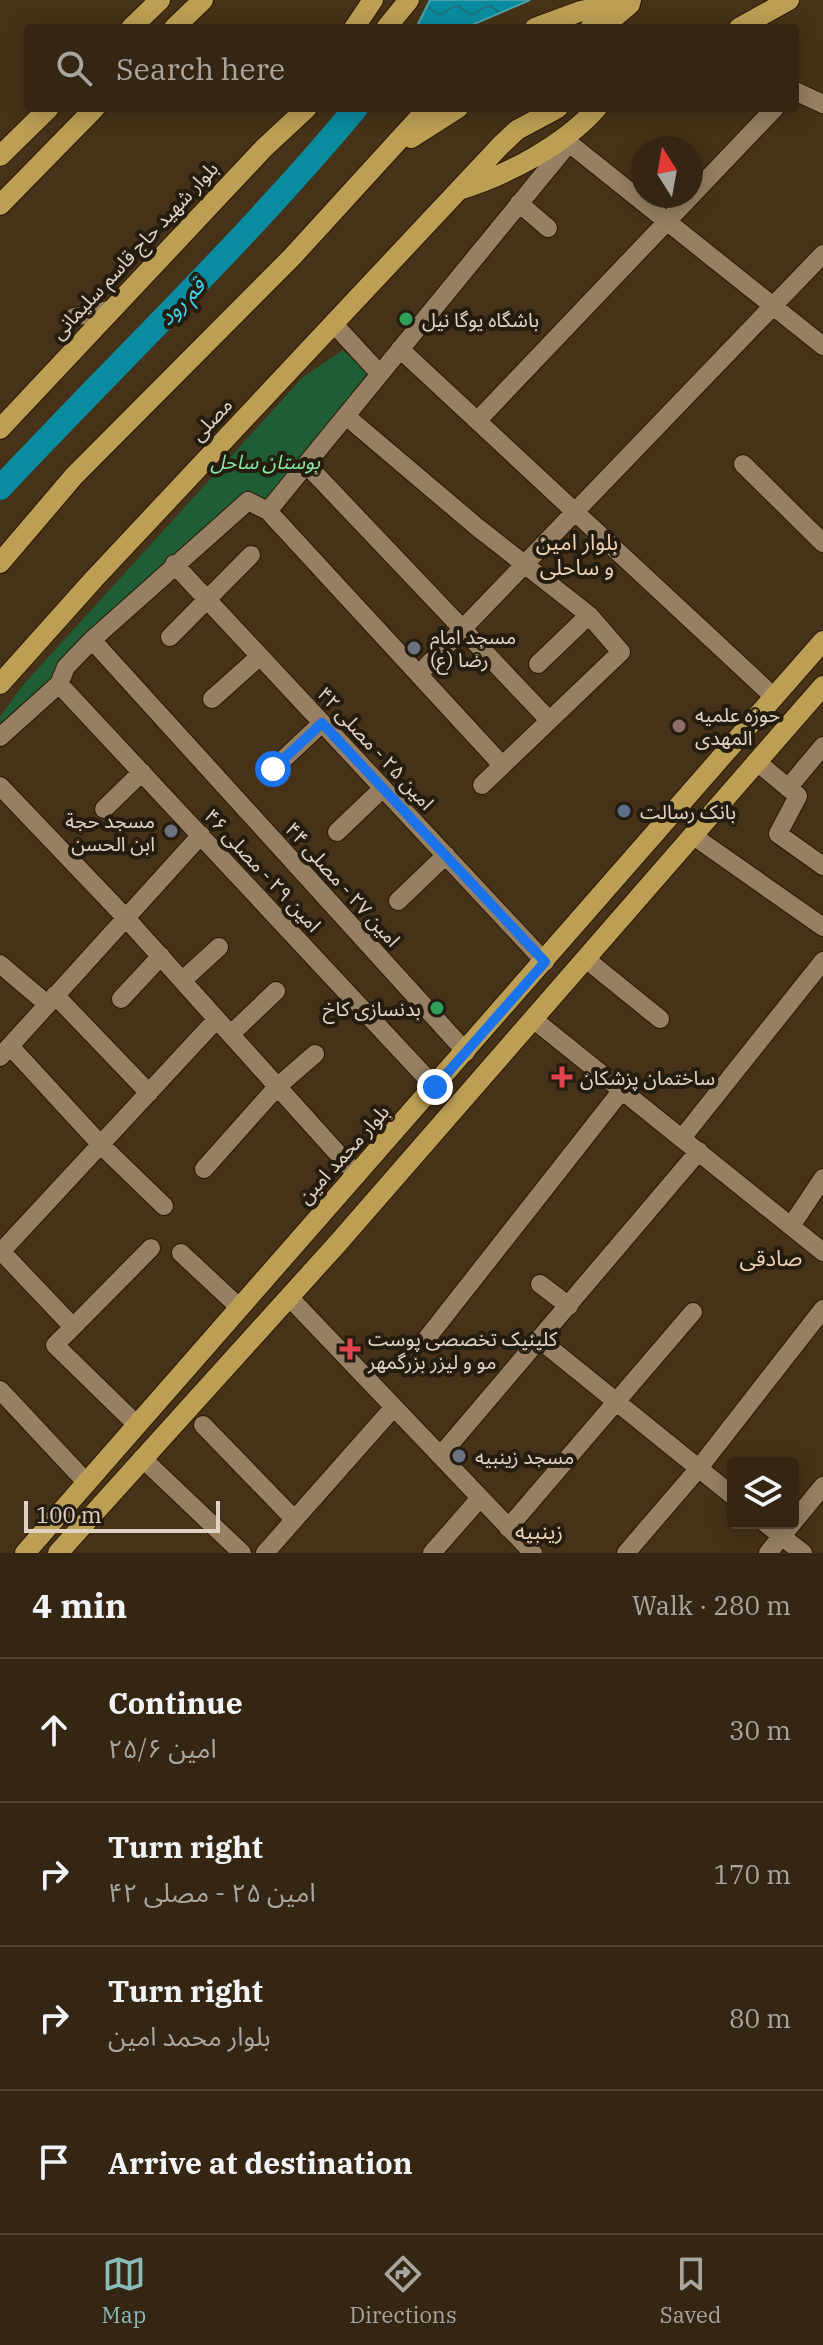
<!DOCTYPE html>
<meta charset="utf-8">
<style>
:root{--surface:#342612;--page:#3f3220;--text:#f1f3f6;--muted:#a9a59f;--line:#4e4332;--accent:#8bbbb9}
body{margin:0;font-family:"IBM Plex Serif","Noto Sans Arabic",serif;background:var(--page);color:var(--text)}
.controls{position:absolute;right:24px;bottom:24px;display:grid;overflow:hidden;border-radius:8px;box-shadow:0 4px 20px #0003}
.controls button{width:72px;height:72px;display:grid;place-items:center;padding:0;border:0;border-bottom:2px solid var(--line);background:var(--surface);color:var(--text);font:40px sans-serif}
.compass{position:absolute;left:631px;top:136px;width:72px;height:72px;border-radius:50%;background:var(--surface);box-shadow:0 4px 20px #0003;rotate:349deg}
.scale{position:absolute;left:24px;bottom:20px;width:196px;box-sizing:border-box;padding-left:8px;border:4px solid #e0d3c4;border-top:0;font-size:22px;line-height:28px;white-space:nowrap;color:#e0d3c4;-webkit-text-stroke:6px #251c10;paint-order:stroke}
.stop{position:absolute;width:24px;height:24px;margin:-18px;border:6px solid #1a73e8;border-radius:50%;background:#fff}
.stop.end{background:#1a73e8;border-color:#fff;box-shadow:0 2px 8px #0008}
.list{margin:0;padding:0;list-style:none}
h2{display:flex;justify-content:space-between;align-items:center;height:104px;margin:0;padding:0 32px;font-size:34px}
h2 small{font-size:26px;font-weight:400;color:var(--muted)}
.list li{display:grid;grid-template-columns:52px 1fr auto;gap:24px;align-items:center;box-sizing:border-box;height:144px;padding:0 32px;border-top:2px solid var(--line)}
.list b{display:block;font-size:30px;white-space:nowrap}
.list p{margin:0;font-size:26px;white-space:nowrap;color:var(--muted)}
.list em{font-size:26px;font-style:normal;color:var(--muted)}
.icon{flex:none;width:44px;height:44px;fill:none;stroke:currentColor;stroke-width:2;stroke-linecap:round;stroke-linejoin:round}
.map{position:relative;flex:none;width:823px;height:1553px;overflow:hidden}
.search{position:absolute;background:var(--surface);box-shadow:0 4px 20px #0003;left:24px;right:24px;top:24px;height:88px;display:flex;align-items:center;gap:20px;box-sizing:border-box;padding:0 28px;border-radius:8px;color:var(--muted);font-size:30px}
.sheet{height:680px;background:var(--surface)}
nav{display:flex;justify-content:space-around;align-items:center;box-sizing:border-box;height:112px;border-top:2px solid var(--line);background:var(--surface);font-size:22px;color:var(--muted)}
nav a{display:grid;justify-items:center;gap:4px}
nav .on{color:var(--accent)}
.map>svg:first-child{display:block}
.green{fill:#1f5d36}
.water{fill:url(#water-waves);stroke:#4aa1aa;stroke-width:2}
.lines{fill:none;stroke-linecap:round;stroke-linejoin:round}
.river{stroke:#098c9f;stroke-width:24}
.minor-casing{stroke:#2b1900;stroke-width:20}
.major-casing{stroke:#2b1900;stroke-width:22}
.minor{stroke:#967f63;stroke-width:18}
.major{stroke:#bc9f54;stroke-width:20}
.route{stroke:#1a73e8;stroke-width:10}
.leisure-dot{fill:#2e9e5b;stroke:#251c10;stroke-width:3}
.worship-dot{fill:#6b7280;stroke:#251c10;stroke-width:3}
.education-dot{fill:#8d6e63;stroke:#251c10;stroke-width:3}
.service-dot{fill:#5c6f8a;stroke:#251c10;stroke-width:3}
.health-dot{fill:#e0444e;stroke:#251c10;stroke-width:3}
.labels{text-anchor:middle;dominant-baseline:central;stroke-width:8;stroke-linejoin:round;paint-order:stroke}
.street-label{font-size:20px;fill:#e0d3c4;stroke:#251c10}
.poi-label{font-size:20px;fill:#e0d3c4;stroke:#251c10;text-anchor:start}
.park-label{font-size:20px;font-style:italic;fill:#87e7a4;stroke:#251c10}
.water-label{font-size:22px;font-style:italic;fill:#36d8f2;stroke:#251c10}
.neighbourhood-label{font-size:22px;fill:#ecd3b5;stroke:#251c10}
</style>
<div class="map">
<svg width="823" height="1553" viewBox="0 0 823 1553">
<defs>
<pattern id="water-waves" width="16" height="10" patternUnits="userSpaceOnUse" patternTransform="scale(2)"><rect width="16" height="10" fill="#098c9f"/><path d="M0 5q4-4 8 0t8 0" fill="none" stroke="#1d717c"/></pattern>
</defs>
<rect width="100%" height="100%" fill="#453218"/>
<!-- green -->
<path class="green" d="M343,350l25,22 -99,131 -21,-13 -155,142 -43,52 -50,50v-17l23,-32 280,-308z"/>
<!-- water -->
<path class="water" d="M430,0h100l-65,28h-49z"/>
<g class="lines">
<!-- river -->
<path class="river" d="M0,488c119,-127 245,-247 356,-380"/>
<defs>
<path id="minor" d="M795,91l28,13
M519,203l29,25
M74,317l39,-8
M333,323l47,51
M400,349l373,347
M346,416l131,111 112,88 32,37 -139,133
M478,420l297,-312
M306,464l243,256
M743,464l80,79
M268,511l234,254
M174,564l371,398
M170,637l81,-82
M92,640l374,412
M538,664l51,-49
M419,674l404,-420
M59,684l376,403
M212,699l48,-43
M0,737l59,-53 7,-17 26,-27 156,-139 20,10 301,-368 254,203
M756,761l42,35 -20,38 45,32
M273,769l49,-46
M0,786l125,131 232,258
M788,788l35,-42
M104,809l38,-37
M337,832l46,-44
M692,835l131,92
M398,901l48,-46
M587,960l73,59
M0,964l47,40
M183,980l36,-33
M55,995l94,98
M121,999l40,-43
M533,1019l290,233
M231,1034l45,-43
M10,1046l91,99 63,61
M0,1057l201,-222
M682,1138l141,-177
M204,1169l73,-82 38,-33
M791,1226l32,-48
M0,1250l73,77 -18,18 82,80
M0,1253l217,-234
M181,1253l59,55
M540,1284l29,22
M289,1297l244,256
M73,1327l78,-79
M540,1340l193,156
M424,1342l198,-252
M0,1390l86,92
M203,1425l91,94
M440,1456l259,-305
M142,1458l100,95
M765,1523l38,30
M508,1528l185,-216
M265,1553l129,-146
M432,1553l48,-55
M626,1553l73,-85 124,-159
M768,1553l55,-67"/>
<path id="major" d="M131,28l29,-28
M174,28l29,-28
M354,28l19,-28
M386,28l23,-28
M535,28l46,-17 50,-11
M590,28l27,-13 13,-11
M739,28l50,-28
M411,138l47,-30
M0,156l49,-48
M459,190c48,-15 104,-44 138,-82
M0,205l95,-97
M0,429l264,-281 43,-40
M0,563l74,-87 218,-219 136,-149
M0,684l94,-105 407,-434 16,-15 41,-22
M25,1553l798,-912
M58,1553l280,-310 485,-557"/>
</defs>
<!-- minor casing -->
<use href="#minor" class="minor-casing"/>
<!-- major casing -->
<use href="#major" class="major-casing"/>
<!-- minor -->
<use href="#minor" class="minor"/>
<!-- major -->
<use href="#major" class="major"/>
</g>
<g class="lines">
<!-- route -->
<path class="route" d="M273,769l49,-46 223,239 -110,125"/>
</g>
<!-- markers -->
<g class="leisure-dot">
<circle cx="406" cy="319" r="8"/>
<circle cx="437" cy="1008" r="8"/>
</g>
<g class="worship-dot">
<circle cx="414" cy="648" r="8"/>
<circle cx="171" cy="831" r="8"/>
<circle cx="459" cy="1456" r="8"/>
</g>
<circle class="education-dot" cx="679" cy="726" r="8"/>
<circle class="service-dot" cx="624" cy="811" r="8"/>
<g class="health-dot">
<path d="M558 1065h8v8h8v8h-8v8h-8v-8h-8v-8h8z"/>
<path d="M346 1337h8v8h8v8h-8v8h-8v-8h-8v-8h8z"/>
</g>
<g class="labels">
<!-- street labels -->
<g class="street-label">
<text transform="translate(134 250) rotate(-47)">بلوار شهید حاج قاسم سلیمانی</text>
<text transform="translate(211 419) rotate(-47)">مصلی</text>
<text transform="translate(376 748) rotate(47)">امین ۲۵ - مصلی ۴۲</text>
<text transform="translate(263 870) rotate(47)">امین ۲۹ - مصلی ۴۶</text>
<text transform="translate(343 884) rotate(48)">امین ۲۷ - مصلی ۴۴</text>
<text transform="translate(343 1154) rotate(-48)">بلوار محمد امین</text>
</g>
<!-- poi labels -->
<g class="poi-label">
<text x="422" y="319">باشگاه یوگا نیل</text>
<text x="430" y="636">مسجد امام<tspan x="430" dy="23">رضا (ع)</tspan></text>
<text x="695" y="714">حوزه علمیه<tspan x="695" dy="23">المهدی</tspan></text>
<text x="640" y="811">بانک رسالت</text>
<text x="155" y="820" text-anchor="end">مسجد حجة<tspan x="155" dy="23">ابن الحسن</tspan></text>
<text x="421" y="1008" text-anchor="end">بدنسازی کاخ</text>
<text x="580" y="1077">ساختمان پزشکان</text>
<text x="368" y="1338">کلینیک تخصصی پوست<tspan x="368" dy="23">مو و لیزر بزرگمهر</tspan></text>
<text x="475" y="1456">مسجد زینبیه</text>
</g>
<!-- park labels -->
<g class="park-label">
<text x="265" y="461">بوستان ساحل</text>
</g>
<!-- water labels -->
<g class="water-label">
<text transform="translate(181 301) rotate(-46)">قم رود</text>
</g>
<!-- neighbourhood labels -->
<g class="neighbourhood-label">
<text x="577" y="541">بلوار امین<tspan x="577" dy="25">و ساحلی</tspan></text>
<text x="771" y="1257">صادقی</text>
<text x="539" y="1530">زینبیه</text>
</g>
</g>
</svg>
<div class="controls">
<button><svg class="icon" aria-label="layers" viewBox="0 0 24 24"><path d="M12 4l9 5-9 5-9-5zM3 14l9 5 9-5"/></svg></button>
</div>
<svg class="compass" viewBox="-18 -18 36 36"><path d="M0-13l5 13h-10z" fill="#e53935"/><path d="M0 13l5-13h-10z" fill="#a9a59f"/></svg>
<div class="scale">100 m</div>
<div class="stop" style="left:273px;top:769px"></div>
<div class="stop end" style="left:435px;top:1087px"></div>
<div class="search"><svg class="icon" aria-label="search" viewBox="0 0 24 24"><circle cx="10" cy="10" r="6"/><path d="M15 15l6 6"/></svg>Search here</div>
</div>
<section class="sheet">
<h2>4 min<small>Walk · 280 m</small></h2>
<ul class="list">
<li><svg class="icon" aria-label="ahead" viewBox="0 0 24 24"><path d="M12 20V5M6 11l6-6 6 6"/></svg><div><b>Continue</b><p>امین ۲۵/۶</p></div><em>30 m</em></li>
<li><svg class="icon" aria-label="right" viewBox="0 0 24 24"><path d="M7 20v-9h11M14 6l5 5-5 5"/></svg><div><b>Turn right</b><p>امین ۲۵ - مصلی ۴۲</p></div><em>170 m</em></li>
<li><svg class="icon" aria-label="right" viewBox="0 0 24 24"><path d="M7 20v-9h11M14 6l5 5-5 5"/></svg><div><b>Turn right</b><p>بلوار محمد امین</p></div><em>80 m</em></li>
<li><svg class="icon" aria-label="arrive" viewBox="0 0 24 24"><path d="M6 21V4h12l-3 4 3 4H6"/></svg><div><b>Arrive at destination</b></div></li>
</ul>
</section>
<nav>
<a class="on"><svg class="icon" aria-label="map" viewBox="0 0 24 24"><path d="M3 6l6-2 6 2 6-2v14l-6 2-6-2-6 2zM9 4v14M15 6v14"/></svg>Map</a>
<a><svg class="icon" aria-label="directions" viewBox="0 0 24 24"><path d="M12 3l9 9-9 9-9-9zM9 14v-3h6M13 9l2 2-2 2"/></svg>Directions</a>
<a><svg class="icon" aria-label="saved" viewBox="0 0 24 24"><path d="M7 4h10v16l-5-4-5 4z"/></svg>Saved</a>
</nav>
